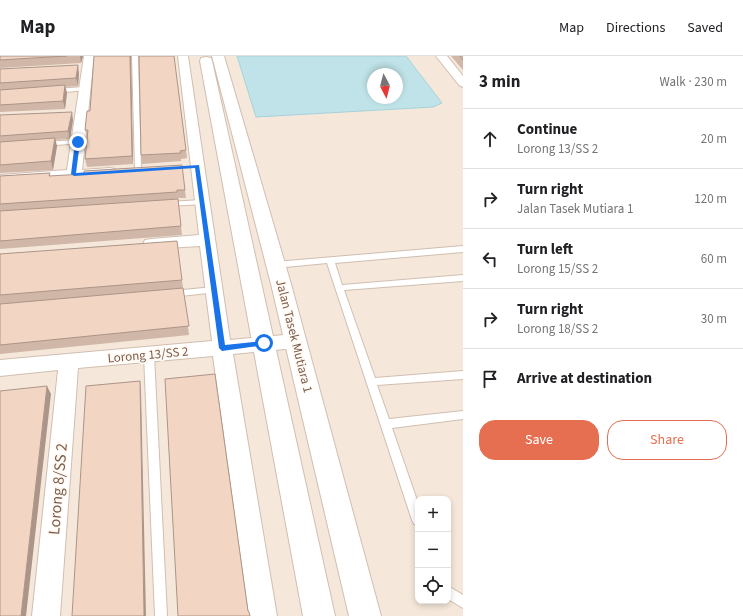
<!DOCTYPE html>
<meta charset="utf-8">
<style>
:root{--surface:#fff;--page:#f2f2f2;--text:#202124;--muted:#757577;--line:#e0e0e0;--accent:#e76f51}
body{margin:0;font-family:"Source Sans 3",sans-serif;background:var(--page);color:var(--text)}
.controls{position:absolute;right:12px;bottom:12px;display:grid;overflow:hidden;border-radius:8px;box-shadow:0 2px 6px #0003}
.controls button{width:36px;height:36px;display:grid;place-items:center;padding:0;border:0;border-bottom:1px solid var(--line);background:var(--surface);color:var(--text);font:20px sans-serif}
.compass{position:absolute;left:367px;top:12px;width:36px;height:36px;border-radius:50%;background:var(--surface);box-shadow:0 2px 6px #0003;rotate:173deg}
.stop{position:absolute;width:12px;height:12px;margin:-9px;border:3px solid #1a73e8;border-radius:50%;background:#fff}
.stop.end{background:#1a73e8;border-color:#fff;box-shadow:0 1px 4px #0008}
.list{margin:0;padding:0;list-style:none}
h2{display:flex;justify-content:space-between;align-items:center;height:52px;margin:0;padding:0 16px;font-size:17px}
h2 small{font-size:13px;font-weight:400;color:var(--muted)}
.list li{display:grid;grid-template-columns:26px 1fr auto;gap:12px;align-items:center;box-sizing:border-box;height:60px;padding:0 16px;border-top:1px solid var(--line)}
.list b{display:block;font-size:15px;white-space:nowrap}
.list p{margin:0;font-size:13px;white-space:nowrap;color:var(--muted)}
.list em{font-size:13px;font-style:normal;color:var(--muted)}
.actions{display:flex;gap:8px;padding:12px 16px}
.actions a{flex:1;padding:9px 0;border:1px solid var(--accent);border-radius:16px;text-align:center;font-size:14px;color:var(--accent)}
.actions .main{background:var(--accent);color:#fff}
.icon{flex:none;width:22px;height:22px;fill:none;stroke:currentColor;stroke-width:2;stroke-linecap:round;stroke-linejoin:round}
.map{position:relative;flex:none;width:463px;height:560px;overflow:hidden}
header{display:flex;align-items:center;gap:24px;box-sizing:border-box;height:56px;padding:0 20px;background:var(--surface);border-bottom:1px solid var(--line)}
header strong{font-size:19px}
nav{display:flex;gap:22px;margin-inline-start:auto;font-size:14px}
main{display:flex}
aside{flex:1;background:var(--surface)}
.map>svg:first-child{display:block}
.residential{fill:#f5e8da;fill-rule:evenodd}
.water{fill:#bfe3e8;stroke:#a5d3da;fill-rule:evenodd}
.lines{fill:none;stroke-linecap:round;stroke-linejoin:round}
.service-casing{stroke:#d1beb0;stroke-width:2}
.minor-casing{stroke:#d1beb0;stroke-width:2}
.tertiary-casing{stroke:#d1beb0;stroke-width:2}
.service{fill:#fff;fill-rule:evenodd}
.minor{fill:#fff;fill-rule:evenodd}
.tertiary{fill:#fff;fill-rule:evenodd}
.wall{fill:#d1b7a8}
.shaded-wall{fill:#aa9588}
.building{fill:#f3d5c3;stroke:#aa9588}
.route{fill:#1a73e8}
.labels{text-anchor:middle;dominant-baseline:central;stroke-width:3.5;stroke-linejoin:round;paint-order:stroke}
.street-label{font-size:13px;fill:#7a5c4d;stroke:#fffaf3}
.near-street-label{font-size:16px;fill:#7a5c4d;stroke:#fffaf3}
</style>
<header>
<strong>Map</strong>
<nav><a>Map</a><a>Directions</a><a>Saved</a></nav>
</header>
<main>
<div class="map">
<svg width="463" height="560" viewBox="0 0 463 560">
<rect width="100%" height="100%" fill="#fdf6ec"/>
<!-- residential -->
<path class="residential" d="M0,0h463v560h-463zM373,18h24v24h-24zM418,443h30v102h-30z"/>
<!-- water -->
<path class="water" d="M237,0h169l36,47 -9,4 -177,10zM373,18h24v24h-24z"/>
<g class="lines">
<defs>
<path id="service" d="M132,0h6l3,114 -3,2 -3,-2z
M85,31l3,2 -1,1 -32,3 -3,-2 3,-2z
M78,84l2,1v2l-35,3 -3,-2 3,-2z
M202,144h3v4l-37,2 -4,-2 4,-2z
M463,190v6l-128,11 7,22 121,-10v6l-119,9 31,88 88,-7v8l-86,6 12,34 74,-8v8l-71,9 26,75v22l-4,-1 -2,-4 -85,-257 -52,5 -4,-3 4,-3z
M214,231l3,1 1,2 -1,2 -45,5 -4,-3 4,-3z
M149,295l3,1 2,3 13,261h-12l-11,-261 2,-3z
M448,530l15,9v13l-15,-9z"/>
<path id="minor" d="M84,0h10l-12,114 28,-2 5,1 2,3 -2,3 -5,1 -110,7v-8l67,-5z
M178,0h10l42,284 65,-6 7,2 3,5 -3,5 -7,2 -62,6 44,262h-28l-36,-260 -135,12 -18,248h-28l26,-246 -58,6v-16l212,-19 -12,-95 -49,3 -6,-1 -2,-4 2,-4 6,-1 48,-4z
M436,0h11l16,20v11l-4,-2z"/>
<path id="tertiary" d="M212,0h12l67,228 90,332h-32l-78,-332z
M206,1l5,1 1,3 123,555h-32l-103,-555 1,-3z"/>
</defs>
<!-- service casing -->
<use href="#service" class="service-casing"/>
<!-- minor casing -->
<use href="#minor" class="minor-casing"/>
<!-- tertiary casing -->
<use href="#tertiary" class="tertiary-casing"/>
<!-- service -->
<use href="#service" class="service"/>
<!-- minor -->
<use href="#minor" class="minor"/>
<!-- tertiary -->
<use href="#tertiary" class="tertiary"/>
</g>
<!-- wall -->
<path class="wall" d="M0,0h83l-2,7 -81,5z
M94,0h37l2,108 -46,3 -2,-8 2,-21 -2,-8 5,-19z
M451,0h12v14z
M0,13l79,4 -1,13 -13,1 2,6 -2,16 -65,3z
M0,59l73,5 -3,19 -15,1 2,6 -4,24 -53,3z
M186,94l1,8 -6,1v2l-39,3 -1,-9z
M50,117v3l135,14 1,8h-8l4,37 -182,14v-73z
M0,198l182,26 7,55 -189,19z"/>
<!-- shaded-wall -->
<path class="shaded-wall" d="M80,0h3l-2,7z
M130,0h1l2,108 -1,-8z
M78,9l1,8 -1,13 -2,-8z
M65,29l2,8 -2,16 -2,-8z
M72,56l1,8 -3,19 -2,-8z
M55,82l2,8 -4,24 -2,-9z
M140,325l1,9 5,226h-2z
M47,330l4,8 -25,222h-5z"/>
<!-- building -->
<path class="building" d="M0,0h67l-67,4z
M94,0h36l2,100 -47,3 3,-29h-3l2,-19h3z
M139,0h35l12,94 -6,1 1,2 -40,2z
M460,0h3v4z
M78,9l-2,13 -76,5v-14z
M65,29l-2,16 -63,4v-15z
M72,56l-4,19 -68,5v-21z
M55,82l-4,23 -51,4v-23z
M182,109l3,25h-8v2l-177,12v-28l50,-3 -1,3 35,-2v-3z
M178,143l3,27 -181,15v-30z
M177,185l5,39 -182,15v-41z
M183,232l6,38 -189,19v-41z
M215,318l33,237 1,1 1,4h-72l-13,-237z
M140,325l4,235h-72l14,-230z
M47,330l-26,230h-21v-225z"/>
<!-- route -->
<path class="route" d="M78,85l2,1 -4,31 123,-8 26,180 39,-4h2v4l-44,6 -3,-3 -24,-180 -121,8 -3,-2 4,-32z"/>
<g class="labels">
<!-- street labels -->
<g class="street-label">
<text transform="translate(294 280) rotate(76)">Jalan Tasek Mutiara 1</text>
<text transform="translate(148 299) rotate(-5)">Lorong 13/SS 2</text>
</g>
<!-- near-street labels -->
<g class="near-street-label">
<text transform="translate(58 433) rotate(-85)">Lorong 8/SS 2</text>
</g>
</g>
</svg>
<div class="controls">
<button>+</button>
<button>−</button>
<button><svg class="icon" aria-label="locate" viewBox="0 0 24 24"><circle cx="12" cy="12" r="6"/><path d="M12 2v4M12 18v4M2 12h4M18 12h4"/></svg></button>
</div>
<svg class="compass" viewBox="-18 -18 36 36"><path d="M0-13l5 13h-10z" fill="#e53935"/><path d="M0 13l5-13h-10z" fill="#757577"/></svg>
<div class="stop" style="left:264px;top:287px"></div>
<div class="stop end" style="left:78px;top:86px"></div>
</div>
<aside>
<h2>3 min<small>Walk · 230 m</small></h2>
<ul class="list">
<li><svg class="icon" aria-label="ahead" viewBox="0 0 24 24"><path d="M12 20V5M6 11l6-6 6 6"/></svg><div><b>Continue</b><p>Lorong 13/SS 2</p></div><em>20 m</em></li>
<li><svg class="icon" aria-label="right" viewBox="0 0 24 24"><path d="M7 20v-9h11M14 6l5 5-5 5"/></svg><div><b>Turn right</b><p>Jalan Tasek Mutiara 1</p></div><em>120 m</em></li>
<li><svg class="icon" aria-label="left" viewBox="0 0 24 24"><path d="M17 20v-9H6M10 6l-5 5 5 5"/></svg><div><b>Turn left</b><p>Lorong 15/SS 2</p></div><em>60 m</em></li>
<li><svg class="icon" aria-label="right" viewBox="0 0 24 24"><path d="M7 20v-9h11M14 6l5 5-5 5"/></svg><div><b>Turn right</b><p>Lorong 18/SS 2</p></div><em>30 m</em></li>
<li><svg class="icon" aria-label="arrive" viewBox="0 0 24 24"><path d="M6 21V4h12l-3 4 3 4H6"/></svg><div><b>Arrive at destination</b></div></li>
</ul>
<div class="actions"><a class="main">Save</a><a>Share</a></div>
</aside>
</main>
